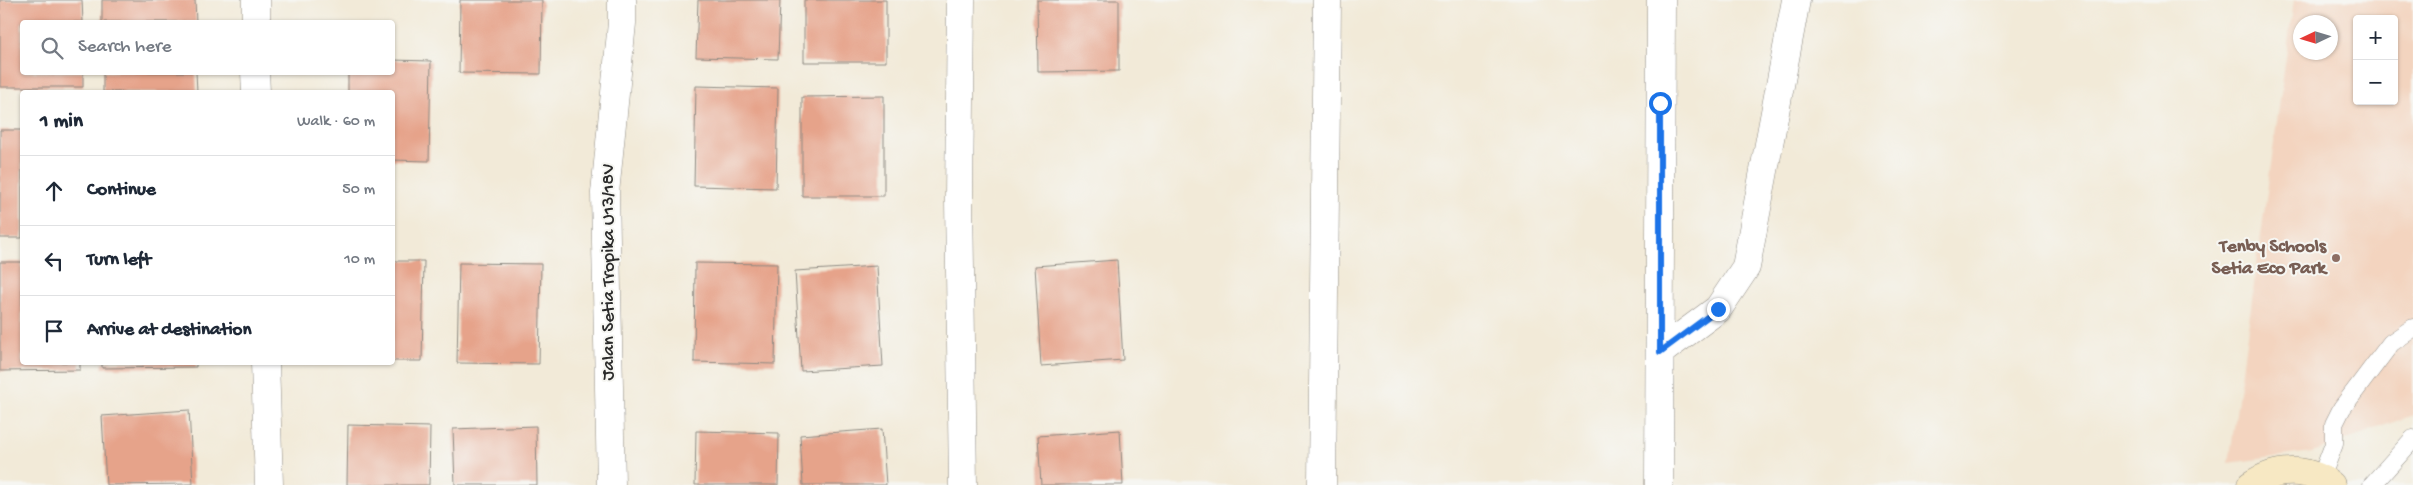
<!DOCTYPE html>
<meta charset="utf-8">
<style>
:root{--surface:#fff;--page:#f2f2f3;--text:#1f2937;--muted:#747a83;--line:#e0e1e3}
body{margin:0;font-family:"Gochi Hand",sans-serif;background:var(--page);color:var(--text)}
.controls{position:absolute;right:15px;top:15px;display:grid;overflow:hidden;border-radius:5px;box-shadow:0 1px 4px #0004}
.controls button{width:45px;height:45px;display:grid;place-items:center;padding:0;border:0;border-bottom:1px solid var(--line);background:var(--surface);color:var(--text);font:25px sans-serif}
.compass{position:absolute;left:2293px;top:15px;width:45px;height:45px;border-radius:50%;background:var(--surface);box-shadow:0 1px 4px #0004;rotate:266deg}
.stop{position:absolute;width:15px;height:15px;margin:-11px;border:4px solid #1a73e8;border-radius:50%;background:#fff}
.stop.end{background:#1a73e8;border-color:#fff;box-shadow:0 1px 5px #0008}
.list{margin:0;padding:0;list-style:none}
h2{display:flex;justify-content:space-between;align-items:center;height:65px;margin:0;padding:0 20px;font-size:21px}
h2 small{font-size:16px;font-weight:400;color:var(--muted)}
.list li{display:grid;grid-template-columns:32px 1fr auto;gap:15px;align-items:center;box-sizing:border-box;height:70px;padding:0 20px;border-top:1px solid var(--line)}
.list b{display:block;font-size:19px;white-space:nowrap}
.list em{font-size:16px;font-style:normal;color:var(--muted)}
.icon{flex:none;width:28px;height:28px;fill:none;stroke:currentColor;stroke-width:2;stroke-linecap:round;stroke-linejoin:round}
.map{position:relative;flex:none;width:2413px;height:485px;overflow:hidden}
.search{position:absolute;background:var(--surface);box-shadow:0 1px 4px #0004;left:20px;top:20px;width:375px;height:55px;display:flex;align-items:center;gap:12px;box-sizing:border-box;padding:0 18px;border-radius:5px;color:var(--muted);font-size:19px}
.panel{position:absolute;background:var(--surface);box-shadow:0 1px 4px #0004;left:20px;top:90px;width:375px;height:275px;border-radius:5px}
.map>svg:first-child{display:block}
.built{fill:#f3d4bf;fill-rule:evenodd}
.building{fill:#e6a38a}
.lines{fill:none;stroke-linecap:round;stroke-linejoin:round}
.lane-casing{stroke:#8e8a82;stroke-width:19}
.street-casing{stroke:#8e8a82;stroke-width:29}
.secondary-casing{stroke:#8e8a82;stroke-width:29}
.lane{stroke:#fff;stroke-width:18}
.street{stroke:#fff;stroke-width:28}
.secondary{stroke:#f7e8c3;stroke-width:28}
.route{stroke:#1a73e8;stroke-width:6}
.education-dot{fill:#8d6e63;stroke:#f6f6f2;stroke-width:2}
.labels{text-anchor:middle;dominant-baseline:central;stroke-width:4;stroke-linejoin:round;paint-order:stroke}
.education-label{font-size:19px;font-weight:bold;fill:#785e54;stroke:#f6f6f2;text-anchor:end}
.street-label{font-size:19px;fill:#2b2b2b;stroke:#f6f6f2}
</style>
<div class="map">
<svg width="2413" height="485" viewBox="0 0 2413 485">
<rect width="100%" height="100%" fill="#f6f6f2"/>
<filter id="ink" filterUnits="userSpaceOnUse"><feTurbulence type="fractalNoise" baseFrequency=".02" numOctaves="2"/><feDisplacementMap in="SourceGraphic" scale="10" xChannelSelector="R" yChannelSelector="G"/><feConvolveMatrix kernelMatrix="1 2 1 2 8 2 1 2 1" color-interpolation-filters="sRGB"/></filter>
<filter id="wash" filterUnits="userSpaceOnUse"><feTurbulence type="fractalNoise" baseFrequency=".0096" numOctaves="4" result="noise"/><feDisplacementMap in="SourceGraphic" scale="20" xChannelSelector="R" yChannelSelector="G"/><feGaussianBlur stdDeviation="1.12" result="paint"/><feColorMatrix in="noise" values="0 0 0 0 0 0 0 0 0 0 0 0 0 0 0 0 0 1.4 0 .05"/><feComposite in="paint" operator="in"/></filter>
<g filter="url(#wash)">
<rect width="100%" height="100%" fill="#f2ead8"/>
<!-- built -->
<path class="built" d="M2294,0h119v415l-101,37 -83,11zM2357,19h37v82h-37zM2300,22h30v30h-30z"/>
<g id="blocks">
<!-- building -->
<path class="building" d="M0,0h82l1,22h-61v50h61v15h-83z
M102,0h93l1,22h-94z
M460,0h82l-1,74 -82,-1z
M698,0h82l-2,59 -82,-2z
M804,0h82v62h-82z
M1037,0h82v71l-81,1z
M392,60l39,1 -2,100 -37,-1v-68h-44v-20h44z
M103,72h93l1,20h-94z
M696,86l82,2 -2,100 -82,-2z
M884,96v100h-82v-99z
M0,130h22v108h-22z
M1117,260l6,100 -82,6 -6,-100z
M392,261h32l-2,100h-30z
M0,262h22v100h58v8l-80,1z
M459,263l82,1 -2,100 -82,-1z
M695,263l82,1 -2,100 -81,-2z
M877,266l6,100 -82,5 -6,-100z
M102,362h94v5l-94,1z
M189,410l4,74 -87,1 -4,-69z
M348,425l82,2 -1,58h-82z
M536,426l1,59h-82l-2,-56z
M882,429l4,56h-83l-3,-50z
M1120,430l3,55h-82l-3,-49z
M696,431l83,2 -1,52h-83z"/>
</g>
</g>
<g filter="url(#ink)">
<use href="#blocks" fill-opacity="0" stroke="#8e8a82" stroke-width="1"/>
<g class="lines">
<defs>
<path id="lane" d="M2321,478l13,-34v-20l8,-16 49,-65 22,-15
M2372,485l41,-46"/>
<path id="street" d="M961,0l-2,199 4,286
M256,22v-22
M255,72l1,20
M1660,352l58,-43 28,-42 50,-267
M265,362l4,123
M611,485l-6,-292 17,-170v-23
M1322,485l5,-485
M1659,485l2,-485"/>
<path id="secondary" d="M2251,485c25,-17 55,-18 80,0"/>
</defs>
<!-- lane casing -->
<use href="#lane" class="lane-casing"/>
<!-- street casing -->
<use href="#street" class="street-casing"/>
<!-- secondary casing -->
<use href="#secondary" class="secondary-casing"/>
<!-- lane -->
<use href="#lane" class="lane"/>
<!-- street -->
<use href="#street" class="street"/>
<!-- secondary -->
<use href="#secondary" class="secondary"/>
</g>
</g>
<g class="lines" filter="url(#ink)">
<!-- route -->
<path class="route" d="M1660,103v249l58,-43"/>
</g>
<!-- markers -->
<circle class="education-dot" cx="2336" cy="258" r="5"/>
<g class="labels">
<!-- education labels -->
<g class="education-label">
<text x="2326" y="247">Tenby Schools<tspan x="2326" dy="22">Setia Eco Park</tspan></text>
</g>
<!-- street labels -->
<g class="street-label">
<text transform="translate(609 272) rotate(-90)">Jalan Setia Tropika U13/18V</text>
</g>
</g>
</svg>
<div class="controls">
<button>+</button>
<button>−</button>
</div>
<svg class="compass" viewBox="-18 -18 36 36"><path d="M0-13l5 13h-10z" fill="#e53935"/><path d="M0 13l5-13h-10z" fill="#747a83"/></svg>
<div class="stop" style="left:1660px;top:103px"></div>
<div class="stop end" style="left:1718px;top:309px"></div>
<div class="search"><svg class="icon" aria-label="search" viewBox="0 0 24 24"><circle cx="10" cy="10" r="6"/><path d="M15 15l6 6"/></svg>Search here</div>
<section class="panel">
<h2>1 min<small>Walk · 60 m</small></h2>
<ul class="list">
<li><svg class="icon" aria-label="ahead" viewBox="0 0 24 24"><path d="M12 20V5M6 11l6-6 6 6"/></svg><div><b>Continue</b></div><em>50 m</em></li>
<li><svg class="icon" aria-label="left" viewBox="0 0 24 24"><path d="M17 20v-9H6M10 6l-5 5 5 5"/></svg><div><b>Turn left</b></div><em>10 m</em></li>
<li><svg class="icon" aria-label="arrive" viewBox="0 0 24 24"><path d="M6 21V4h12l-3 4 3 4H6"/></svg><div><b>Arrive at destination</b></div></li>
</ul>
</section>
</div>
